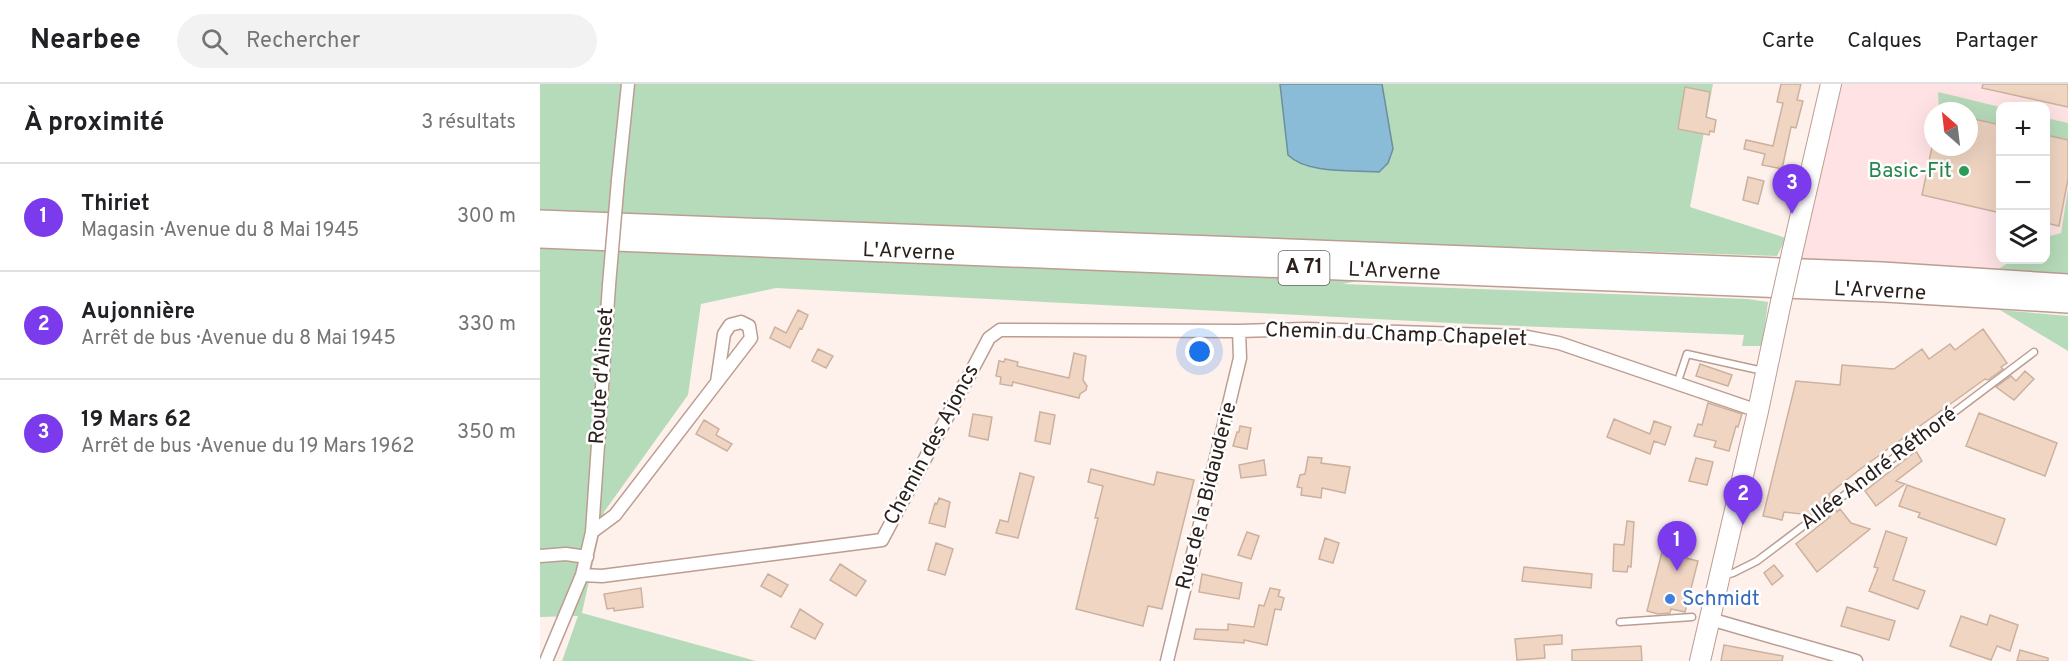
<!DOCTYPE html>
<html lang="fr">
<meta charset="utf-8">
<style>
:root{--surface:#fff;--page:#f2f2f2;--text:#202124;--muted:#757577;--line:#e0e0e0;--accent:#7c3aed}
body{margin:0;font-family:Overpass,sans-serif;background:var(--page);color:var(--text)}
.controls{position:absolute;right:18px;top:18px;display:grid;overflow:hidden;border-radius:12px;box-shadow:0 6px 24px #0002}
.controls button{width:54px;height:54px;display:grid;place-items:center;padding:0;border:0;border-bottom:2px solid var(--line);background:var(--surface);color:var(--text);font:30px sans-serif}
.compass{position:absolute;left:1384px;top:18px;width:54px;height:54px;border-radius:50%;background:var(--surface);box-shadow:0 6px 24px #0002;rotate:332deg}
.you{position:absolute;left:660px;top:268px;width:21px;height:21px;margin:-15px;border:4px solid #fff;border-radius:50%;background:#1a73e8;box-shadow:0 0 0 9px #1a73e833}
.badge{display:grid;place-items:center;width:39px;height:39px;border-radius:50%;background:var(--accent);color:#fff;font-size:20px;font-weight:700}
.pin{position:absolute;translate:-50% -50px;filter:drop-shadow(0 2px 3px #0008)}
.pin::after{content:'';position:absolute;top:32px;width:21px;height:18px;background:inherit;clip-path:polygon(0 0,100% 0,50% 100%)}
.list{margin:0;padding:0;list-style:none}
h2{display:flex;justify-content:space-between;align-items:center;height:78px;margin:0;padding:0 24px;font-size:26px}
h2 small{font-size:20px;font-weight:400;color:var(--muted)}
.list li{display:grid;grid-template-columns:39px 1fr auto;gap:18px;align-items:center;box-sizing:border-box;height:108px;padding:0 24px;border-top:2px solid var(--line)}
.list b{display:block;font-size:22px;white-space:nowrap}
.list p{margin:0;font-size:20px;white-space:nowrap;color:var(--muted)}
.list em{font-size:20px;font-style:normal;color:var(--muted)}
.icon{flex:none;width:33px;height:33px;fill:none;stroke:currentColor;stroke-width:2;stroke-linecap:round;stroke-linejoin:round}
.map{position:relative;flex:none;width:1528px;height:577px;overflow:hidden}
header{display:flex;align-items:center;gap:36px;box-sizing:border-box;height:84px;padding:0 30px;background:var(--surface);border-bottom:2px solid var(--line)}
header strong{font-size:28px}
nav{display:flex;gap:33px;margin-inline-start:auto;font-size:21px}
.search{width:420px;height:54px;background:var(--page);display:flex;align-items:center;gap:15px;box-sizing:border-box;padding:0 21px;border-radius:33px;color:var(--muted);font-size:22px}
main{display:flex}
aside{flex:1;background:var(--surface)}
.map>svg:first-child{display:block}
.commercial{fill:#fee2e4;fill-rule:evenodd}
.green{fill:#b6dbba}
.water{fill:#8abcd7;stroke:#6e8d9f;stroke-width:1.5}
.building{fill:#f0d5c2;stroke:#cbb19e;stroke-width:1.5}
.lines{fill:none;stroke-linecap:round;stroke-linejoin:round}
.service-casing{stroke:#bc9d91;stroke-width:9}
.minor-casing{stroke:#bc9d91;stroke-width:15}
.primary-casing{stroke:#bc9d91;stroke-width:22}
.motorway-casing{stroke:#bc9d91;stroke-width:24}
.service{stroke:#fff;stroke-width:6}
.minor{stroke:#fff;stroke-width:12}
.primary{stroke:#fff;stroke-width:20}
.motorway{stroke:#fff;stroke-width:21}
.minor-bridge-casing{stroke:#bc9d91;stroke-width:15;stroke-linecap:butt}
.primary-bridge-casing{stroke:#bc9d91;stroke-width:22;stroke-linecap:butt}
.minor-bridge{stroke:#fff;stroke-width:12}
.primary-bridge{stroke:#fff;stroke-width:20}
.leisure-dot{fill:#2e9e5b;stroke:#fff;stroke-width:2}
.shop-dot{fill:#3f7fe0;stroke:#fff;stroke-width:2}
.labels{text-anchor:middle;dominant-baseline:central;stroke-width:5;stroke-linejoin:round;paint-order:stroke}
.shield{fill:#fff;stroke:#6b6360;stroke-width:1.5}
.shield-label{font-size:20px;font-weight:bold;fill:#2c201c}
.leisure-label{font-size:21px;fill:#27864d;stroke:#fff;text-anchor:end}
.street-label{font-size:21px;fill:#2c201c;stroke:#fff}
.shop-label{font-size:21px;fill:#366cbe;stroke:#fff;text-anchor:start}
</style>
<header>
<strong>Nearbee</strong>
<div class="search"><svg class="icon" aria-label="search" viewBox="0 0 24 24"><circle cx="10" cy="10" r="6"/><path d="M15 15l6 6"/></svg>Rechercher</div>
<nav><a>Carte</a><a>Calques</a><a>Partager</a></nav>
</header>
<main>
<aside>
<h2>À proximité<small>3 résultats</small></h2>
<ul class="list">
<li><span class="badge">1</span><div><b>Thiriet</b><p>Magasin · Avenue du 8 Mai 1945</p></div><em>300 m</em></li>
<li><span class="badge">2</span><div><b>Aujonnière</b><p>Arrêt de bus · Avenue du 8 Mai 1945</p></div><em>330 m</em></li>
<li><span class="badge">3</span><div><b>19 Mars 62</b><p>Arrêt de bus · Avenue du 19 Mars 1962</p></div><em>350 m</em></li>
</ul>
</aside>
<div class="map">
<svg width="1528" height="577" viewBox="0 0 1528 577">
<rect width="100%" height="100%" fill="#fef1ec"/>
<!-- commercial -->
<path class="commercial" d="M1302,0h226v150l-7,-1 -15,4v-131h-46v154h12l-18,12 -194,-11zM1393,27h36v36h-36z"/>
<!-- green -->
<path class="green" d="M0,0h1173l-23,123 96,31 -9,18 -267,-9 -167,37 404,15 21,3 -6,44h-20l2,-11 -273,-11 -695,-36 -75,16 -13,91 -84,117 -22,101 174,48h-194l16,-45 -38,1z
M1398,8l62,15v18l-31,-7v-7h-30z
M1506,34l22,5v17l-22,-5z
M1528,105v86l-74,-3 18,-12h34v-23l15,-4z
M1460,226l68,6v35z"/>
<!-- water -->
<path class="water" d="M740,0h102l11,65 -5,14 -9,9c-27,-2 -72,2 -91,-17z"/>
<!-- building -->
<path class="building" d="M1241,0h20l-4,16 6,1 -7,27 -5,-1 -9,42 -20,-4 3,-11 -21,-5 2,-9 27,6 10,-43 -6,-1z
M1443,0h85v23l-86,-19z
M1145,3l25,5 -4,25 10,3 -2,12 -4,-1 -1,4 -31,-6z
M1429,34l32,7v88l-79,-18 10,-48h37z
M1506,51l22,5v39l-9,47 -13,-3z
M1208,93l16,4 -6,23 -15,-4z
M258,226l10,5 -6,14 -2,-1 -10,20 -20,-10 5,-11 11,6z
M1443,245l24,34 -6,4 2,2 -15,11 -3,-1 -126,91 -30,24 2,5 -21,16 -26,-3 -2,8 -19,-4 33,-135 44,4 2,-20 52,4 28,-20 7,10 21,-15 5,6z
M278,265l15,7 -7,12 -14,-7z
M534,269l12,3 -3,24 4,6 -1,4 -6,4 -1,4 -66,-16 -1,4 -12,-2 1,-7 -5,-1 3,-15 5,1 1,-3 13,3 -1,4 52,12z
M1160,280l32,11 -4,11 -32,-10z
M1485,287l9,8 -20,21 -18,-13 15,-11 5,5z
M1168,319l34,11 -4,13 -2,-1 -7,25 -15,-4 2,-6 -22,-5 4,-12 4,1z
M500,328l15,3 -5,29 -15,-3z
M1439,329l78,30 -12,33 -79,-30z
M433,330l19,3 -4,23 -19,-4z
M1074,335l36,15 4,-13 17,6 -6,18 -11,-4 -4,13 -43,-17z
M164,336l15,9 -3,6 16,9 -5,7 -31,-17z
M700,342l11,2 -4,21 -14,-3 4,-14h2z
M1376,367l6,10 -26,20 9,3 -29,22 -11,-15z
M768,373l14,1 -1,5 29,4 -5,26 -23,-5 -1,10 -20,-3 1,-7 -5,-1 3,-12 5,-1z
M1156,374l17,4 -6,23 -18,-4z
M724,376l2,15 -25,3 -2,-13z
M551,385l63,16 3,-13 37,8 -32,129 -14,-3 -5,20 -67,-17 22,-91h-3l8,-32 -15,-4z
M480,389l14,4 -16,61 -22,-5 4,-13 8,2z
M1367,401l98,34 -9,26 -78,-28 2,-4 -21,-7z
M399,414l11,4 -5,25 -16,-4 6,-20 2,1z
M1295,425l2,3 3,-3 11,14 19,6 -53,43 -21,-28 34,-27 -5,-1z
M1087,437l7,1 -3,45 -3,-1 -1,6 -14,-1 1,-27 10,1z
M1346,447l21,7 -14,42 32,11 -7,18 -49,-18 9,-23 -4,-1z
M707,448l12,4 -8,23 -13,-4z
M785,454l14,5 -6,20 -14,-4z
M396,459l17,6 -8,26 -17,-5z
M1122,468l36,9 -13,51 -14,-3 -1,4 -12,1 -11,-3z
M300,480l26,17 -10,15 -26,-16z
M1234,481l9,11 -11,9 -8,-12z
M984,483l68,7 -1,14 -69,-7z
M228,490l20,11 -7,12 -20,-11z
M662,490l40,9 -3,16 -40,-7z
M101,504l2,19 -29,4v-3l-7,1 -3,-15z
M730,504l10,2 -2,6 6,2 -3,12 -6,-1 -8,36 -23,-5v3l-50,-4 2,-10 32,1v-6l26,3 5,-22 5,1z
M1307,523l48,14 -6,19 -48,-14z
M260,525l23,15 -8,15 -24,-12z
M1450,531l28,10 -8,26 -13,-5 -6,14 -41,-14 11,-30 26,9z
M1022,551v9l-18,1 1,13 -28,2 -2,-21z
M1184,561l59,11 -1,5h-61z
M1101,562l1,15h-70v-11z
M1480,566l28,8v3h-31z"/>
<g class="lines">
<defs>
<path id="service" d="M1137,300l10,-30 76,17
M1182,492l11,-3 24,-12 277,-209
M1080,538l72,-5"/>
<path id="minor" d="M78,96l10,-96
M52,448l23,-17 136,-177 -2,-12 -8,-4 -11,3 -6,9 -7,48
M0,472l26,-2 21,3
M42,491l20,1 280,-36 107,-202 11,-8 239,1 68,-2 215,7 37,7 199,68
M1170,535l146,42
M6,577l36,-86 10,-43 17,-247
M627,577l73,-303 -1,-27"/>
<path id="primary" d="M1252,169l39,-169
M1160,577l58,-250 23,-109"/>
<g id="motorway">
<path d="M0,137l1161,45 181,7 186,12"/>
<path id="s1" d="M0,153l1345,54 183,11"/>
</g>
</defs>
<!-- service casing -->
<use href="#service" class="service-casing"/>
<!-- minor casing -->
<use href="#minor" class="minor-casing"/>
<!-- primary casing -->
<use href="#primary" class="primary-casing"/>
<!-- motorway casing -->
<use href="#motorway" class="motorway-casing"/>
<!-- service -->
<use href="#service" class="service"/>
<!-- minor -->
<use href="#minor" class="minor"/>
<!-- primary -->
<use href="#primary" class="primary"/>
<!-- motorway -->
<use href="#motorway" class="motorway"/>
<defs>
<path id="minor-bridge" d="M69,201l9,-105"/>
<path id="primary-bridge" d="M1241,218l11,-49"/>
</defs>
<!-- minor-bridge casing -->
<use href="#minor-bridge" class="minor-bridge-casing"/>
<!-- primary-bridge casing -->
<use href="#primary-bridge" class="primary-bridge-casing"/>
<!-- minor-bridge -->
<use href="#minor-bridge" class="minor-bridge"/>
<!-- primary-bridge -->
<use href="#primary-bridge" class="primary-bridge"/>
</g>
<!-- markers -->
<circle class="leisure-dot" cx="1424" cy="87" r="6"/>
<circle class="shop-dot" cx="1130" cy="515" r="6"/>
<g class="labels">
<!-- shield labels -->
<rect class="shield" x="738.5" y="167" width="51" height="34" rx="4.5"/>
<g class="shield-label">
<text x="764" y="184">A 71</text>
</g>
<!-- leisure labels -->
<g class="leisure-label">
<text x="1412" y="87">Basic-Fit</text>
</g>
<!-- street labels -->
<g class="street-label">
<text stroke="none"><textPath href="#s1" startOffset="369">L'Arverne</textPath></text>
<text stroke="none"><textPath href="#s1" startOffset="855">L'Arverne</textPath></text>
<text stroke="none"><textPath href="#s1" startOffset="1341">L'Arverne</textPath></text>
<text transform="translate(856 251) rotate(2)">Chemin du Champ Chapelet</text>
<text transform="translate(62 292) rotate(-86)">Route d'Ainset</text>
<text transform="translate(392 361) rotate(-62)">Chemin des Ajoncs</text>
<text transform="translate(1339 385) rotate(-37)">Allée André Réthoré</text>
<text transform="translate(667 412) rotate(-76)">Rue de la Bidauderie</text>
</g>
<!-- shop labels -->
<g class="shop-label">
<text x="1142" y="515">Schmidt</text>
</g>
</g>
</svg>
<div class="controls">
<button>+</button>
<button>−</button>
<button><svg class="icon" aria-label="layers" viewBox="0 0 24 24"><path d="M12 4l9 5-9 5-9-5zM3 14l9 5 9-5"/></svg></button>
</div>
<svg class="compass" viewBox="-18 -18 36 36"><path d="M0-13l5 13h-10z" fill="#e53935"/><path d="M0 13l5-13h-10z" fill="#757577"/></svg>
<div class="you"></div>
<div class="pin badge" style="left:1137px;top:487px">1</div>
<div class="pin badge" style="left:1203px;top:441px">2</div>
<div class="pin badge" style="left:1252px;top:130px">3</div>
</div>
</main>
